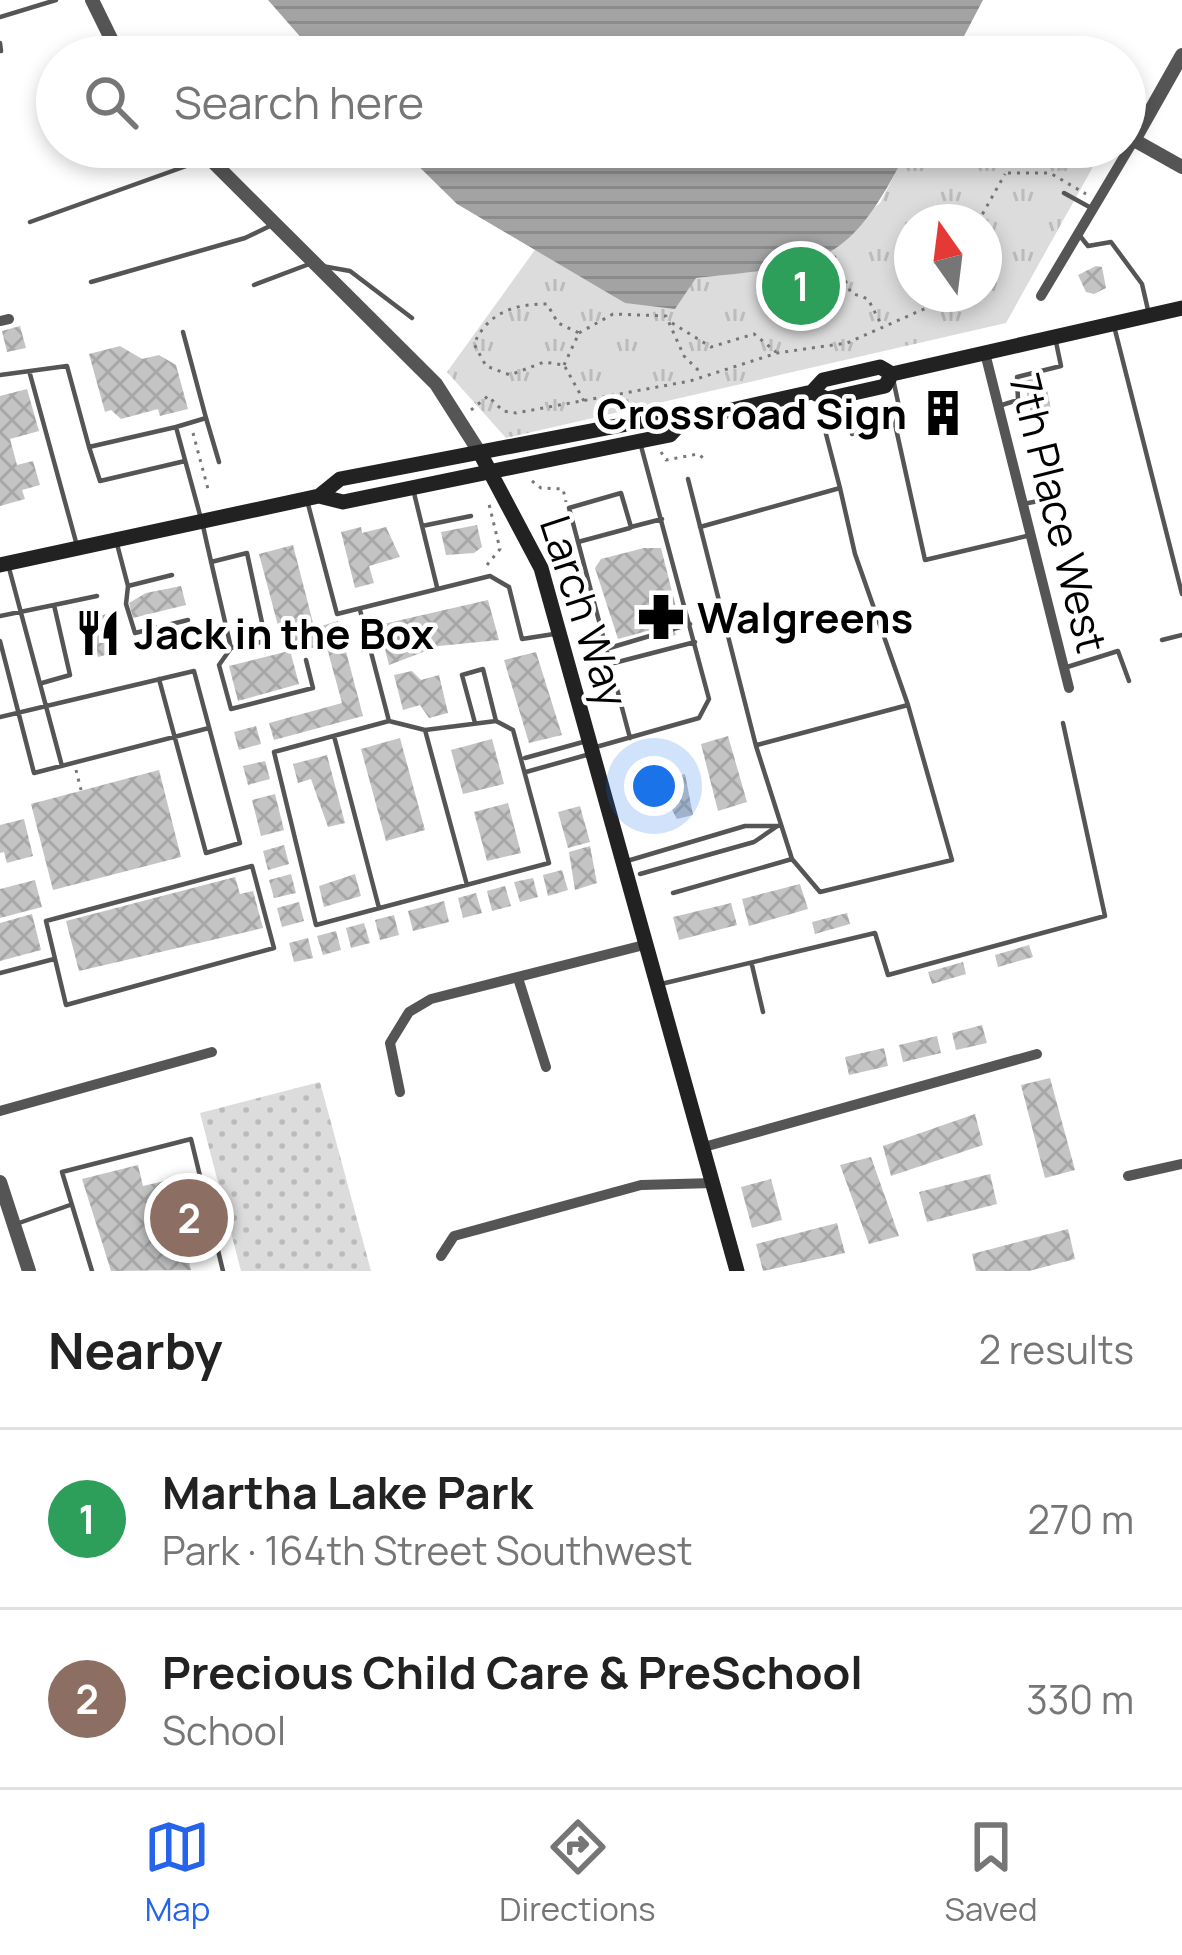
<!DOCTYPE html>
<meta charset="utf-8">
<style>
:root{--surface:#fff;--page:#f2f2f2;--text:#222;--muted:#767676;--line:#e0e0e0;--accent:#2563eb}
body{margin:0;font-family:Manrope,sans-serif;background:var(--page);color:var(--text)}
.compass{position:absolute;left:894px;top:204px;width:108px;height:108px;border-radius:50%;background:var(--surface);box-shadow:0 6px 18px #0003;rotate:346deg}
.you{position:absolute;left:654px;top:786px;width:42px;height:42px;margin:-30px;border:9px solid #fff;border-radius:50%;background:#1a73e8;box-shadow:0 0 0 18px #1a73e833}
.badge{display:grid;place-items:center;width:78px;height:78px;border-radius:50%;background:var(--accent);color:#fff;font-size:39px;font-weight:700}
.pin{position:absolute;translate:-50% -50%;border:6px solid #fff;box-shadow:0 3px 12px #0006}
.list{margin:0;padding:0;list-style:none}
h2{display:flex;justify-content:space-between;align-items:center;height:156px;margin:0;padding:0 48px;font-size:51px}
h2 small{font-size:39px;font-weight:400;color:var(--muted)}
.list li{display:grid;grid-template-columns:78px 1fr auto;gap:36px;align-items:center;box-sizing:border-box;height:180px;padding:0 48px;border-top:3px solid var(--line)}
.list b{display:block;font-size:45px;white-space:nowrap}
.list p{margin:0;font-size:39px;white-space:nowrap;color:var(--muted)}
.list em{font-size:39px;font-style:normal;color:var(--muted)}
.icon{flex:none;width:66px;height:66px;fill:none;stroke:currentColor;stroke-width:2;stroke-linecap:round;stroke-linejoin:round}
.map{position:relative;flex:none;width:1182px;height:1271px;overflow:hidden}
.search{position:absolute;background:var(--surface);box-shadow:0 6px 18px #0003;left:36px;right:36px;top:36px;height:132px;display:flex;align-items:center;gap:30px;box-sizing:border-box;padding:0 42px;border-radius:66px;color:var(--muted);font-size:45px}
.sheet{height:516px;background:var(--surface)}
nav{display:flex;justify-content:space-around;align-items:center;box-sizing:border-box;height:168px;border-top:3px solid var(--line);background:var(--surface);font-size:33px;color:var(--muted)}
nav a{display:grid;justify-items:center;gap:6px}
nav .on{color:var(--accent)}
.map>svg:first-child{display:block}
.grass{fill:url(#grass-dots)}
.park{fill:url(#park-tufts);fill-rule:evenodd}
.water{fill:url(#water-rules)}
.building{fill:url(#building-cross-hatch)}
.lines{fill:none;stroke-linecap:round;stroke-linejoin:round}
.path{stroke:#777;stroke-width:3;stroke-dasharray:3 6;stroke-linecap:butt}
.service{stroke:#555;stroke-width:4.5}
.minor{stroke:#555;stroke-width:10}
.tertiary{stroke:#555;stroke-width:14}
.secondary{stroke:#222;stroke-width:15}
.labels{text-anchor:middle;dominant-baseline:central;stroke-width:9;stroke-linejoin:round;paint-order:stroke}
.poi-label{font-size:42px;font-weight:bold;fill:#000;stroke:#fff;text-anchor:start}
.street-label{font-size:42px;fill:#000;stroke:#fff}
</style>
<div class="map">
<svg width="1182" height="1271" viewBox="0 0 1182 1271">
<defs>
<pattern id="grass-dots" width="8" height="8" patternUnits="userSpaceOnUse" patternTransform="scale(3)"><rect width="8" height="8" fill="#dcdcdc"/><path d="M2 2h.1M6 6h.1" fill="none" stroke="#bbb" stroke-width="1.8" stroke-linecap="round"/></pattern>
<pattern id="park-tufts" width="24" height="20" patternUnits="userSpaceOnUse" patternTransform="scale(3)"><rect width="24" height="20" fill="#dcdcdc"/><path d="M3 7l-1-3M5 7V3M7 7l1-3M15 17l-1-3M17 17v-4M19 17l1-3" fill="none" stroke="#bbb"/></pattern>
<pattern id="water-rules" width="6" height="5" patternUnits="userSpaceOnUse" patternTransform="scale(3)"><rect width="6" height="5" fill="#a3a3a3"/><path d="M0 2.5h6" fill="none" stroke="#8b8b8b"/></pattern>
<pattern id="building-cross-hatch" width="8" height="8" patternUnits="userSpaceOnUse" patternTransform="scale(3)"><rect width="8" height="8" fill="#c4c4c4"/><path d="M0 0l8 8M0 8l8-8" fill="none" stroke="#a7a7a7"/></pattern>
</defs>
<rect width="100%" height="100%" fill="#fff"/>
<!-- grass -->
<path class="grass" d="M320,1082l51,189h-130l-41,-158z"/>
<!-- park -->
<path class="park" d="M909,147h195l-98,176 -500,115 -59,-66 90,-125 88,56 71,-25 108,-12 76,-63zM912,222h72v72h-72z"/>
<!-- water -->
<path class="water" d="M268,0h715l-30,57h-635z
M399,147h510c-62,122 -84,117 -213,131l-21,31 -50,-6 -168,-99z"/>
<!-- building -->
<path class="building" d="M1057,147h20l-14,24 -15,-8z
M1096,266l6,1 4,21 -12,6 -8,-2 -8,-17z
M20,326l6,22 -19,4 -5,-21z
M120,346l22,13 17,-4 17,10 12,44 -28,7 -2,-7 -37,10 -10,-9 -6,2 -16,-58z
M1044,376l7,33 -20,4 -7,-32z
M27,389l12,42 -29,8 7,26 16,-4 7,24 -18,5 3,9 -25,7v-110z
M952,398l5,25 -22,5 -5,-25z
M477,525l5,22 -8,6 -28,2 -5,-23z
M361,527l1,6 24,-6 14,30 -31,9 5,17 -19,5 -14,-56z
M293,545l26,101 -28,8 8,30 -61,17 -9,-35 56,-14 -26,-98z
M644,548h17l19,75 -7,2 3,10 -16,4 -2,-11 -40,11 -23,-71 6,-9z
M181,586l5,19 -53,13 -4,-15 17,-10z
M488,600l11,40 -60,6 -50,19 -10,-40z
M110,613l10,38 -22,6 -6,-21 -11,2 -4,-16z
M338,621l25,95 -89,24 -5,-17 73,-20 -21,-77z
M536,652l26,83 -33,8 -25,-83z
M412,671l9,9 18,-5 9,38 -19,5 -9,-13 -17,5 -9,-35z
M256,726l5,18 -22,6 -5,-18z
M728,736l19,66 -29,9 -17,-67z
M400,738l25,92 -39,11 -25,-92z
M492,739l12,45 -41,10 -12,-44z
M327,755l18,68 -17,4 -17,-48 -13,4 -5,-19z
M265,761l5,18 -22,6 -5,-19z
M159,770l22,87 -128,33 -22,-86z
M685,774l8,41 -16,4 -7,-13 -27,6 -7,-25z
M275,794l9,36 -23,6 -9,-36z
M508,803l13,50 -34,8 -13,-49z
M580,806l10,36 -22,6 -10,-36z
M24,819l9,37 -26,7 -3,-11 -4,1v-28z
M284,845l5,19 -21,6 -5,-19z
M590,846l7,37 -22,7 -6,-38z
M562,870l6,20 -20,6 -5,-21z
M291,874l5,19 -22,5 -5,-18z
M355,874l6,22 -37,11 -5,-21z
M235,877l5,17 13,-3 10,37 -184,43 -13,-50z
M533,878l5,19 -18,5 -6,-20z
M35,880l7,27 -42,11v-29z
M800,884l8,25 -59,17 -7,-27z
M505,886l6,20 -19,5 -5,-20z
M476,893l6,20 -19,5 -5,-20z
M444,901l5,21 -36,9 -5,-20z
M299,902l5,19 -22,6 -5,-19z
M731,903l6,22 -58,15 -6,-23z
M847,913l3,11 -35,10 -3,-12z
M32,914l9,36 -41,11v-38z
M394,915l5,20 -19,5 -5,-20z
M364,923l6,20 -19,5 -5,-20z
M336,931l5,19 -18,5 -6,-19z
M308,938l5,20 -19,4 -5,-19z
M1029,945l4,12 -35,10 -3,-12z
M963,962l3,12 -34,10 -4,-12z
M982,1025l5,18 -31,7 -4,-17z
M937,1036l4,17 -38,9 -4,-17z
M884,1048l4,18 -39,9 -4,-18z
M1050,1078l25,92 -30,8 -24,-93z
M975,1114l8,31 -92,31 -8,-30z
M871,1157l28,79 -30,8 -29,-79z
M138,1165l5,21 26,-6 8,32 9,-2 5,19 -10,2 10,39 -80,1 -29,-92z
M990,1174l7,30 -70,18 -8,-30z
M771,1179l11,41 -30,8 -11,-41z
M837,1223l8,30 -82,18 -7,-27z
M1068,1229l7,30 -46,12h-53l-4,-17z"/>
<g class="lines">
<!-- path -->
<path class="path" d="M926,147l26,10 49,4 5,12
M1008,173h42l36,21
M978,222l27,-48
M834,256l17,37 17,6 14,27
M672,323l39,24 43,-13 22,18
M579,333l34,-19 53,2 18,40 18,18
M564,365l15,-32 -21,-10 -11,-19c-32,0 -59,8 -73,40l12,22 24,9 34,-13 20,3 20,36
M471,410l17,-14 15,15 13,2 174,-32 87,-28 70,-10 111,-49
M193,433l15,56
M661,452l5,8 32,-6 8,6
M532,481l9,7 22,1 3,13
M487,565l13,-16 -12,-49
M76,770l5,20"/>
<!-- service -->
<path class="service" d="M0,17l56,-17
M0,43l1,8
M1064,193l29,16
M30,222l173,-62
M1080,236l8,10 23,-4 31,42 6,26
M322,266l28,5 62,47
M91,282l154,-44 27,-13
M254,285l58,-22
M1115,330l67,264
M183,332l23,86 -30,9 24,88
M30,374l46,168
M0,375l67,-9 22,81 87,-20
M999,406l19,-6 -1,-23 44,-11 -5,-24
M206,418l13,44
M895,424l30,136 106,-25
M852,434l43,-10 5,-13 -7,-32
M89,447l11,34 85,-20
M688,479l68,267 36,113
M414,493l23,94
M308,504l29,110 153,-38 19,11 13,52 32,-5
M1023,504l36,-7 -5,-16
M203,526c9,41 19,82 28,122l35,-7 -19,-88 -36,9
M422,526l49,-10
M700,527l140,-39 -14,-54
M578,542l52,-14
M117,544l11,42 44,-11
M9,568l53,198
M128,586l-2,18 9,29 53,-13
M54,605l43,-9
M360,610l29,111
M0,616l54,-11 16,70 -28,8
M1162,640l20,-5
M0,641l34,132 175,-45
M231,648l-12,17 12,44 82,-21 -7,-28
M606,649l84,-25
M610,664l85,-22
M1064,668l54,-17 11,30
M0,717c65,-15 129,-31 194,-46l46,172 -34,10 -47,-174
M389,721l36,9 71,-9 17,9 36,133 -233,62 -42,-173z
M475,723l-13,-48 21,-6 13,52
M425,730l42,155
M334,736l45,172
M630,738l-61,-230 52,-15 10,34 31,-8
M757,745l151,-40 -53,-151 -15,-66
M596,747l103,-29 10,-19 -68,-253
M525,758l58,-16
M526,772l64,-18
M627,861l118,-35h33
M252,866l22,82 -208,57 -20,-84z
M640,874l114,-32 22,-15
M673,893l119,-34 28,33 132,-32 -44,-155
M752,965l11,47
M0,973l54,-14
M661,984l214,-51 13,42 217,-59 -42,-193
M19,1223l51,-18
M92,1271l-30,-99 129,-33 32,132"/>
<!-- minor -->
<path class="minor" d="M964,43l26,14
M1041,296l93,-156 -9,-5
M0,321l9,-2
M985,353l84,335
M518,978l28,89
M400,1092l-10,-49 19,-31 22,-13 213,-54
M0,1111l212,-59
M704,1147l333,-93
M1128,1176l54,-12
M441,1256l13,-20 187,-51 73,-2"/>
<!-- tertiary -->
<path class="tertiary" d="M92,0l28,57
M1182,55l-48,85 48,27
M198,147l238,237 44,69
M0,1182l29,89"/>
<!-- secondary -->
<path class="secondary" d="M812,392l15,7 58,-13 7,-12
M480,453l61,115 196,703
M319,496l24,6 297,-61 30,-6 13,-14
M0,565l319,-69 21,-17 324,-62 19,4 129,-29 11,-12 57,-13 12,7 290,-66"/>
</g>
<!-- icons -->
<defs>
<symbol id="building-bare" viewBox="-9 -9 18 18"><path d="M-4-6H4V6H1V3H-1V6H-4ZM-2.5-4.3h1.7v1.8h-1.7ZM.8-4.3h1.7v1.8H.8ZM-2.5-1h1.7V.8h-1.7ZM.8-1h1.7V.8H.8Z" fill="#000" stroke="#fff" stroke-width="2.5" paint-order="stroke"/></symbol>
<symbol id="pharmacy-bare" viewBox="-9 -9 18 18"><path d="M-2-6h4v4h4v4h-4v4h-4v-4h-4v-4h4Z" fill="#000" stroke="#fff" stroke-width="2.5" paint-order="stroke"/></symbol>
<symbol id="restaurant-bare" viewBox="-9 -9 18 18"><path d="M-5-6h1v4h1v-4h1v4h1v-4h1v5L-1.5 .5V6h-2V.5L-5-1ZM5-6V6H3V1.5H1.5Q1.5-4 5-6Z" fill="#000" stroke="#fff" stroke-width="2.5" paint-order="stroke"/></symbol>
</defs>
<g fill-rule="evenodd">
<use href="#building-bare" x="910" y="380" width="66" height="66"/>
<use href="#pharmacy-bare" x="628" y="584" width="66" height="66"/>
<use href="#restaurant-bare" x="65" y="600" width="66" height="66"/>
</g>
<g class="labels">
<!-- poi labels -->
<g class="poi-label">
<text x="907" y="413" text-anchor="end">Crossroad Sign</text>
<text x="697" y="617">Walgreens</text>
<text x="134" y="633">Jack in the Box</text>
</g>
<!-- street labels -->
<g class="street-label">
<text transform="translate(1059 513) rotate(76)">7th Place West</text>
<text transform="translate(585 611) rotate(72)">Larch Way</text>
</g>
</g>
</svg>
<svg class="compass" viewBox="-18 -18 36 36"><path d="M0-13l5 13h-10z" fill="#e53935"/><path d="M0 13l5-13h-10z" fill="#767676"/></svg>
<div class="you"></div>
<div class="pin badge" style="left:801px;top:286px;background:#2e9e5b">1</div>
<div class="pin badge" style="left:189px;top:1218px;background:#8d6e63">2</div>
<div class="search"><svg class="icon" aria-label="search" viewBox="0 0 24 24"><circle cx="10" cy="10" r="6"/><path d="M15 15l6 6"/></svg>Search here</div>
</div>
<section class="sheet">
<h2>Nearby<small>2 results</small></h2>
<ul class="list">
<li><span class="badge" style="background:#2e9e5b">1</span><div><b>Martha Lake Park</b><p>Park · 164th Street Southwest</p></div><em>270 m</em></li>
<li><span class="badge" style="background:#8d6e63">2</span><div><b>Precious Child Care &amp; PreSchool</b><p>School</p></div><em>330 m</em></li>
</ul>
</section>
<nav>
<a class="on"><svg class="icon" aria-label="map" viewBox="0 0 24 24"><path d="M3 6l6-2 6 2 6-2v14l-6 2-6-2-6 2zM9 4v14M15 6v14"/></svg>Map</a>
<a><svg class="icon" aria-label="directions" viewBox="0 0 24 24"><path d="M12 3l9 9-9 9-9-9zM9 14v-3h6M13 9l2 2-2 2"/></svg>Directions</a>
<a><svg class="icon" aria-label="saved" viewBox="0 0 24 24"><path d="M7 4h10v16l-5-4-5 4z"/></svg>Saved</a>
</nav>
